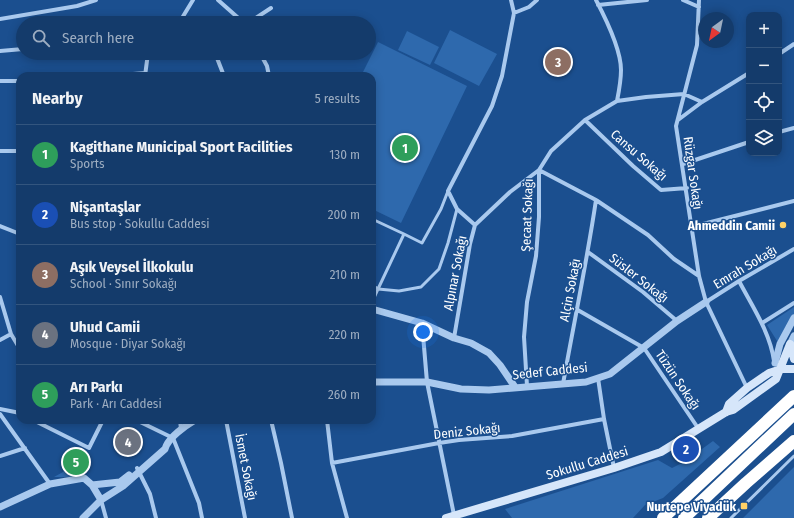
<!DOCTYPE html>
<meta charset="utf-8">
<style>
:root{--surface:#143b6b;--page:#214673;--text:#f1f3f6;--muted:#9dadc1;--line:#33557e;--accent:#8c9099}
body{margin:0;font-family:"Fira Sans Condensed",sans-serif;background:var(--page);color:var(--text)}
.controls{position:absolute;right:12px;top:12px;display:grid;overflow:hidden;border-radius:8px;box-shadow:0 2px 10px #0003}
.controls button{width:36px;height:36px;display:grid;place-items:center;padding:0;border:0;border-bottom:1px solid var(--line);background:var(--surface);color:var(--text);font:20px sans-serif}
.compass{position:absolute;left:698px;top:12px;width:36px;height:36px;border-radius:50%;background:var(--surface);box-shadow:0 2px 10px #0003;rotate:213deg}
.you{position:absolute;left:423px;top:332px;width:14px;height:14px;margin:-10px;border:3px solid #fff;border-radius:50%;background:#1a73e8;box-shadow:0 0 0 6px #1a73e833}
.badge{display:grid;place-items:center;width:26px;height:26px;border-radius:50%;background:var(--accent);color:#fff;font-size:13px;font-weight:700}
.pin{position:absolute;translate:-50% -50%;border:2px solid #fff;box-shadow:0 1px 4px #0006}
.list{margin:0;padding:0;list-style:none}
h2{display:flex;justify-content:space-between;align-items:center;height:52px;margin:0;padding:0 16px;font-size:17px}
h2 small{font-size:13px;font-weight:400;color:var(--muted)}
.list li{display:grid;grid-template-columns:26px 1fr auto;gap:12px;align-items:center;box-sizing:border-box;height:60px;padding:0 16px;border-top:1px solid var(--line)}
.list b{display:block;font-size:15px;white-space:nowrap}
.list p{margin:0;font-size:13px;white-space:nowrap;color:var(--muted)}
.list em{font-size:13px;font-style:normal;color:var(--muted)}
.icon{flex:none;width:22px;height:22px;fill:none;stroke:currentColor;stroke-width:2;stroke-linecap:round;stroke-linejoin:round}
.map{position:relative;flex:none;width:794px;height:518px;overflow:hidden}
.search{position:absolute;background:var(--surface);box-shadow:0 2px 10px #0003;left:16px;top:16px;width:360px;height:44px;display:flex;align-items:center;gap:10px;box-sizing:border-box;padding:0 14px;border-radius:22px;color:var(--muted);font-size:15px}
.panel{position:absolute;background:var(--surface);box-shadow:0 2px 10px #0003;left:16px;top:72px;width:360px;height:352px;border-radius:12px}
.map>svg:first-child{display:block}
.green{fill:#2e69ad}
.lines{fill:none;stroke-linecap:round;stroke-linejoin:round}
.service{stroke:#a9c9ee;stroke-width:3}
.minor{stroke:#a9c9ee;stroke-width:4}
.tertiary{stroke:#a9c9ee;stroke-width:7}
.secondary{stroke:#d6e6fa;stroke-width:8}
.motorway{stroke:#fff;stroke-width:12}
.poi-dot{fill:#ffd166;stroke:#1b4f8f;stroke-width:1.5}
.labels{text-anchor:middle;dominant-baseline:central;stroke-width:3;stroke-linejoin:round;paint-order:stroke}
.street-label{font-size:13px;fill:#fff;stroke:#1b4f8f}
.poi-label{font-size:13px;font-weight:bold;fill:#fff;stroke:#1b4f8f;text-anchor:end}
</style>
<div class="map">
<svg width="794" height="518" viewBox="0 0 794 518">
<rect width="100%" height="100%" fill="#1b4f8f"/>
<!-- green -->
<path class="green" d="M450,30l47,24 -18,32 -45,-23z
M407,31l32,16 -9,18 -32,-15z
M378,42l89,44 -66,137 -29,-14v-133h-11z
M794,307v8l-15,29 -12,-19z
M713,441l7,6 -57,51 -18,7 -12,13h-121l-7,-9 153,-49 14,8 12,-6z
M74,446l13,5 -5,26h-28l9,-5z
M794,467v51h-51z"/>
<g class="lines">
<!-- service -->
<path class="service" d="M372,219l32,15
M372,285l6,4 26,-55 18,9 19,-34 7,-18
M372,302l6,-13 21,2 22,-4 18,-18 9,-26 9,-34
M731,518l63,-62"/>
<!-- minor -->
<path class="minor" d="M218,0l26,23
M596,0c10,19 25,49 25,70 0,10 -2,21 -4,31
M683,0l16,7
M699,0l-2,45 -21,81 23,150 7,26 41,86
M598,5l49,-5
M514,13l15,-6 8,-7
M0,19l77,-13 19,-6
M179,23l14,-23
M248,23l23,-15
M0,51l23,-2
M214,53l3,5 7,18
M260,53l7,13 2,10
M779,54l15,-10
M107,76l39,-3
M145,76l3,-23
M0,81h20
M585,120l48,46 28,24 26,-2
M678,120l24,-18 47,-29
M779,132l15,-4
M0,151h20
M683,164l66,-22
M539,170l57,30 52,35 26,24 25,17
M475,225l-18,-16 -9,-18 44,-85 10,-30 12,-63 -3,-13
M0,226l20,8
M691,227l103,-26
M588,252l55,40 34,29
M739,281c13,25 31,51 35,80
M0,297l11,37 9,15
M706,302l33,-21 55,-32
M576,309l68,39 54,80
M422,323l5,59 27,133
M762,323l32,-20
M454,338l16,-94 5,-19 35,-33 29,-22
M0,340l11,-6
M598,378l6,41 10,49
M563,384c11,-62 24,-123 33,-184
M527,386l-3,-49 3,-35 9,-46 3,-39v-47l12,-19 34,-31 32,-19 29,-4 38,-3 18,8
M0,409l20,4
M0,414l50,70
M33,420l56,28 14,-28
M136,420l37,18 26,65 3,15
M180,420l1,9
M226,420l19,98
M271,420l10,43 11,55
M327,420l5,43 15,55
M0,456l25,-8
M332,463l107,-20 20,-3 53,-4 92,-17
M137,468l13,26 6,24
M101,500l5,18"/>
<!-- tertiary -->
<path class="tertiary" d="M372,309l50,14 32,15 17,5 18,10 11,12 15,22
M790,344l4,-8
M775,363l5,-19 14,-26
M372,382h55l34,7 28,1 97,-8 24,-8 67,-53 29,-19
M92,485l28,-3 9,-7
M0,507l50,-23 34,-6 8,7 9,15
M83,518l18,-18 22,-14 42,-37c3,-11 20,-23 30,-29"/>
<!-- secondary -->
<path class="secondary" d="M790,345l4,14
M726,412l3,-8 18,-16 22,-15 12,-4h13
M446,518l168,-50 47,-16 65,-40 7,-2 43,-31 14,-35"/>
<!-- motorway -->
<path class="motorway" d="M663,518l131,-122
M684,518l110,-104
M708,518l38,-35 48,-42"/>
</g>
<!-- markers -->
<g class="poi-dot">
<circle cx="783" cy="225" r="4"/>
<rect x="740" y="502" width="8" height="8" rx="2"/>
</g>
<g class="labels">
<!-- street labels -->
<g class="street-label">
<text transform="translate(639 155) rotate(41)">Cansu Sokağı</text>
<text transform="translate(693 173) rotate(82)">Rüzgar Sokağı</text>
<text transform="translate(527 215) rotate(-88)">Şecaat Sokağı</text>
<text transform="translate(745 267) rotate(-31)">Emrah Sokağı</text>
<text transform="translate(455 273) rotate(-79)">Alpınar Sokağı</text>
<text transform="translate(639 278) rotate(38)">Süsler Sokağı</text>
<text transform="translate(570 290) rotate(-79)">Alçin Sokağı</text>
<text transform="translate(550 371) rotate(-6)">Sedef Caddesi</text>
<text transform="translate(678 380) rotate(56)">Tüzün Sokağı</text>
<text transform="translate(467 431) rotate(-6)">Deniz Sokağı</text>
<text transform="translate(587 463) rotate(-17)">Sokullu Caddesi</text>
<text transform="translate(246 467) rotate(79)">İsmet Sokağı</text>
</g>
<!-- poi labels -->
<g class="poi-label">
<text x="775" y="225">Ahmeddin Camii</text>
<text x="736" y="506">Nurtepe Viyadük</text>
</g>
</g>
</svg>
<div class="controls">
<button>+</button>
<button>−</button>
<button><svg class="icon" aria-label="locate" viewBox="0 0 24 24"><circle cx="12" cy="12" r="6"/><path d="M12 2v4M12 18v4M2 12h4M18 12h4"/></svg></button>
<button><svg class="icon" aria-label="layers" viewBox="0 0 24 24"><path d="M12 4l9 5-9 5-9-5zM3 14l9 5 9-5"/></svg></button>
</div>
<svg class="compass" viewBox="-18 -18 36 36"><path d="M0-13l5 13h-10z" fill="#e53935"/><path d="M0 13l5-13h-10z" fill="#9dadc1"/></svg>
<div class="you"></div>
<div class="pin badge" style="left:405px;top:148px;background:#2e9e5b">1</div>
<div class="pin badge" style="left:686px;top:449px;background:#1a4fb4">2</div>
<div class="pin badge" style="left:558px;top:62px;background:#8d6e63">3</div>
<div class="pin badge" style="left:128px;top:442px;background:#6b7280">4</div>
<div class="pin badge" style="left:76px;top:462px;background:#2e9e5b">5</div>
<div class="search"><svg class="icon" aria-label="search" viewBox="0 0 24 24"><circle cx="10" cy="10" r="6"/><path d="M15 15l6 6"/></svg>Search here</div>
<section class="panel">
<h2>Nearby<small>5 results</small></h2>
<ul class="list">
<li><span class="badge" style="background:#2e9e5b">1</span><div><b>Kagithane Municipal Sport Facilities</b><p>Sports</p></div><em>130 m</em></li>
<li><span class="badge" style="background:#1a4fb4">2</span><div><b>Nişantaşlar</b><p>Bus stop · Sokullu Caddesi</p></div><em>200 m</em></li>
<li><span class="badge" style="background:#8d6e63">3</span><div><b>Aşık Veysel İlkokulu</b><p>School · Sınır Sokağı</p></div><em>210 m</em></li>
<li><span class="badge" style="background:#6b7280">4</span><div><b>Uhud Camii</b><p>Mosque · Diyar Sokağı</p></div><em>220 m</em></li>
<li><span class="badge" style="background:#2e9e5b">5</span><div><b>Arı Parkı</b><p>Park · Arı Caddesi</p></div><em>260 m</em></li>
</ul>
</section>
</div>
